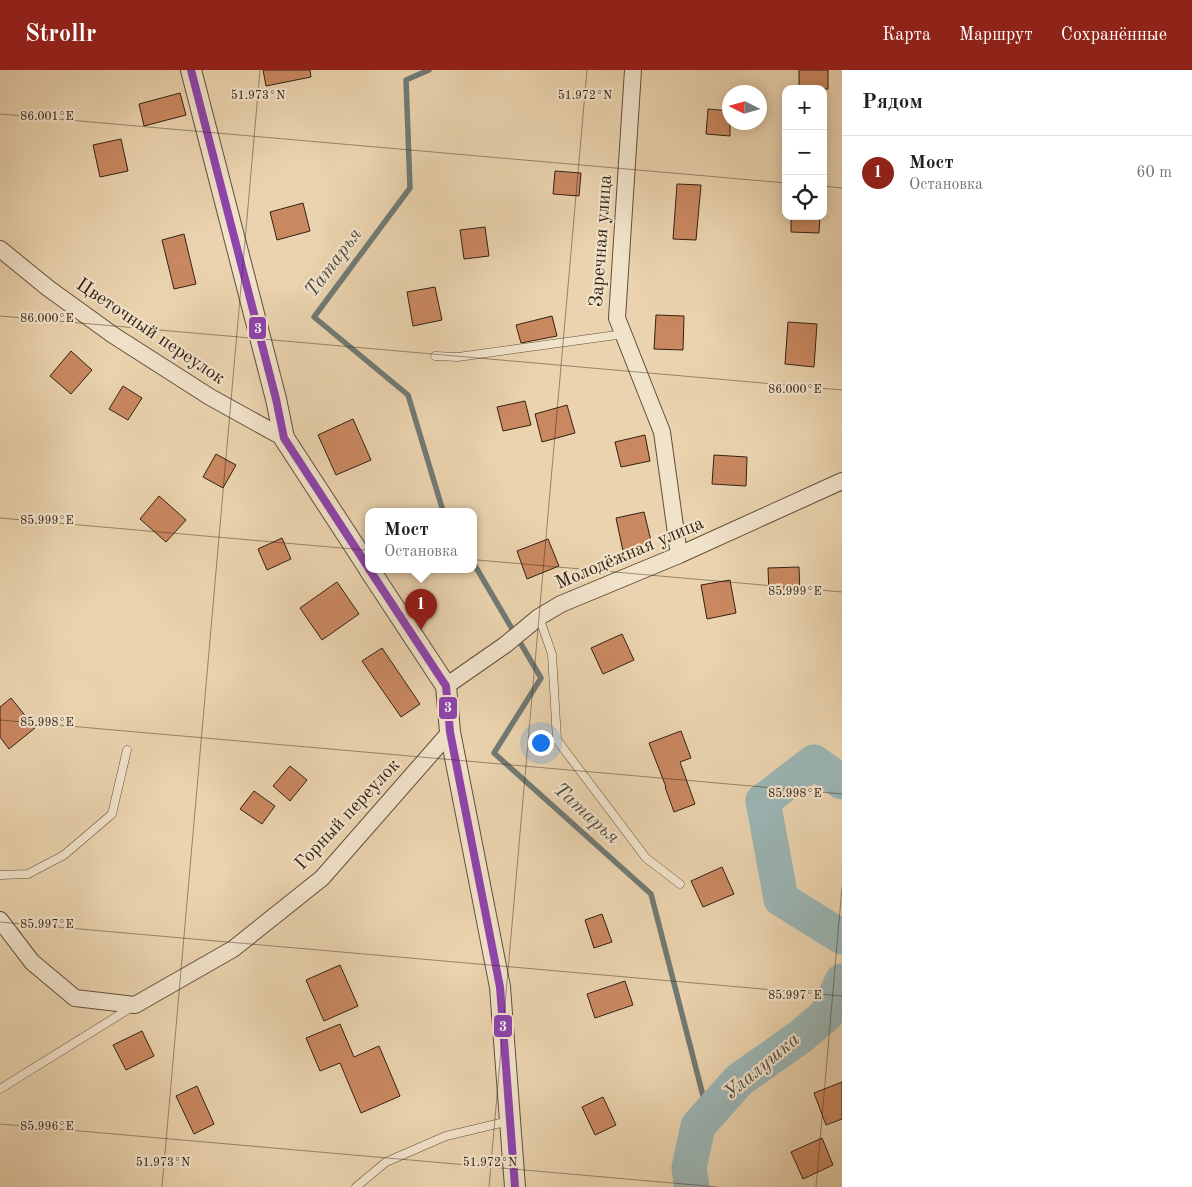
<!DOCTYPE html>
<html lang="ru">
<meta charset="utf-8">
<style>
:root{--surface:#fff;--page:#f6f6f6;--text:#202124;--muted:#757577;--line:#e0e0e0;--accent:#8f2418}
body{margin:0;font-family:"Old Standard TT",serif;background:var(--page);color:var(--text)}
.controls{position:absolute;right:15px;top:15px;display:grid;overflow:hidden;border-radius:10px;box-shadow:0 2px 12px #0003}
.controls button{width:45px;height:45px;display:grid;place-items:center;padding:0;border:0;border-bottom:1px solid var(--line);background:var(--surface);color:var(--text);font:25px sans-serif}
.compass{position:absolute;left:722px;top:15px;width:45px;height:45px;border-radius:50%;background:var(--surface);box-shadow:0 2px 12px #0003;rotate:275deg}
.you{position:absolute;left:540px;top:672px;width:18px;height:18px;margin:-12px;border:4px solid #fff;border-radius:50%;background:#1a73e8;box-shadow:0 0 0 8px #1a73e833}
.badge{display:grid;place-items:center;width:32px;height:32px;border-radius:50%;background:var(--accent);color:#fff;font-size:16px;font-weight:700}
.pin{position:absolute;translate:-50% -41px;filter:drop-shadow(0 1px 2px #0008)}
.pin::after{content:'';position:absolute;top:26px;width:18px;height:15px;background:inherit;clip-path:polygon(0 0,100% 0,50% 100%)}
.popup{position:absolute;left:365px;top:438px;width:112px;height:65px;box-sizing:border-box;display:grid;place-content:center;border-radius:10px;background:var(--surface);filter:drop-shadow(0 1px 4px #0005);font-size:16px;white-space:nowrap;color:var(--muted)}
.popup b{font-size:19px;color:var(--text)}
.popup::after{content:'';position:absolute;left:50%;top:100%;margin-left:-10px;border:10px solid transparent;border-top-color:var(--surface)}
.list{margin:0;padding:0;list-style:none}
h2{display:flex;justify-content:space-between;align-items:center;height:65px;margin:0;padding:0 20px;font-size:21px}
h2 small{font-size:16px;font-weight:400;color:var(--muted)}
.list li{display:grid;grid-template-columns:32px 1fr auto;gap:15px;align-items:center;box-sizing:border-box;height:75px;padding:0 20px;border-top:1px solid var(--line)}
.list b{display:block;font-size:19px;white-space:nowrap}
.list p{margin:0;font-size:16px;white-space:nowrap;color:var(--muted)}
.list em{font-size:16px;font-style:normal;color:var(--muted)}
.icon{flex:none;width:28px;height:28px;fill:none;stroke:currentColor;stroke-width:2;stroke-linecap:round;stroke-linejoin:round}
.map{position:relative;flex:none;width:842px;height:1117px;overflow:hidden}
header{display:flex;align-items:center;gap:30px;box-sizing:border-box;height:70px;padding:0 25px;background:var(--accent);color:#fff}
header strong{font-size:24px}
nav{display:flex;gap:28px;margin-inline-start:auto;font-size:18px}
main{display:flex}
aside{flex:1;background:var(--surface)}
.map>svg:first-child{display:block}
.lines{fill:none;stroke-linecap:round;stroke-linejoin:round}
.stream{stroke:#717a74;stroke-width:5.5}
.river{stroke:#9bb6b5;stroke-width:35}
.building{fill:#ca8861;stroke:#332113}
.service-casing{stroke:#614e3a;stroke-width:9}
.minor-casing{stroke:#614e3a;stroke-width:18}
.tertiary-casing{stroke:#614e3a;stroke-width:22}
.service{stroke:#f1e2ca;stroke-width:8}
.minor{stroke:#f1e2ca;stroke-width:16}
.tertiary{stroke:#f1e2ca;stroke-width:20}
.bus-1-casing{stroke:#f1e2ca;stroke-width:11}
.bus-1{stroke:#8e44ad;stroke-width:8}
.ticks{fill:none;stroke:#332113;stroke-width:1;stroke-opacity:0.45}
.labels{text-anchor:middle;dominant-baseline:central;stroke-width:4.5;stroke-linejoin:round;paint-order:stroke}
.street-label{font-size:19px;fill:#332113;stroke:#f1e2ca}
.water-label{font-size:20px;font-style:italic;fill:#524e44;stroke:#f1e2ca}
.ticks-label{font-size:12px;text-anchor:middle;fill:#332113;stroke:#f1e2ca;stroke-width:4.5;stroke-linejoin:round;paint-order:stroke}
.line-badge{stroke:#f1e2ca;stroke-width:2}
.badge-label{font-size:14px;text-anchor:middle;font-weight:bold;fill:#fff}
</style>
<header>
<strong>Strollr</strong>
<nav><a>Карта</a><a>Маршрут</a><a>Сохранённые</a></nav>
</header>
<main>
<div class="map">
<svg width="842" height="1117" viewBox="0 0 842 1117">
<rect width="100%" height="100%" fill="#ead3ae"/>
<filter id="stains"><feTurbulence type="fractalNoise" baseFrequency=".004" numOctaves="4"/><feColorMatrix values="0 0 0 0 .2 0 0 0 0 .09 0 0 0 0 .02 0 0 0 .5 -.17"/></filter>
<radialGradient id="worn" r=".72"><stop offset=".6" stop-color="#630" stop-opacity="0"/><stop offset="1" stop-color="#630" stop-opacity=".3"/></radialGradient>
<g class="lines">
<!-- stream -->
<path class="stream" d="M429,0l-23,10 4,108 -96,129 94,78 35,116
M474,494l67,114 -47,75 157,141 57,221"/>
<!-- river -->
<path class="river" d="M842,712l-28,-20 -51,39 18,98 61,38
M692,1117l-3,-19 9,-42 41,-46 61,-43 26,-22 16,-34"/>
</g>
<!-- building -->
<path class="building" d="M263,0h47l1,7 -45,9z
M799,0h29v19h-29z
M180,23l6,22 -42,11 -5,-22z
M708,39l22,2v25l-24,-2z
M121,69l7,32 -28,6 -7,-32z
M555,101l26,2 -2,23 -26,-2z
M677,114l24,1 -5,55 -23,-1z
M303,133l7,28 -33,9 -7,-28z
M791,146h29l-1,17 -28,-1z
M485,157l4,29 -25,3 -4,-29z
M184,164l12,50 -22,5 -12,-49z
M435,217l7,33 -29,6 -6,-34z
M656,245l28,1 -1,34 -29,-1z
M552,246l5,20 -36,7 -5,-18z
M788,252l29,2 -3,43 -29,-3z
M71,281l21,19 -21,24 -21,-18z
M123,316l19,12 -14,22 -19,-11z
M525,331l6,24 -28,6 -6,-24z
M567,335l8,28 -33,9 -7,-28z
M353,349l18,41 -35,15 -18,-40z
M645,365l5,26 -29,6 -6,-25z
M216,384l20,11 -13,23 -20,-11z
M714,385l33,2 -1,29 -34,-2z
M159,426l27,24 -20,22 -26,-23z
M644,442l8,33 -29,6 -7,-33z
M282,468l9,21 -24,11 -9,-21z
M548,469l11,27 -32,13 -10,-28z
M799,497l1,27 -31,1 -1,-27z
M730,510l6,33 -29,6 -6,-34z
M337,512l22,32 -37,26 -22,-32z
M622,564l12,26 -31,14 -12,-26z
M382,578l38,56 -19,13 -39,-56z
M11,628l24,30 -26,21 -9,-12v-30z
M681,661l10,27 -11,4 15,42 -21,8 -9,-25h1l-17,-44z
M290,696l17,14 -17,21 -17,-15z
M254,721l21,15 -13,18 -22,-15z
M722,797l12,27 -31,13 -12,-26z
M602,844l10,28 -18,6 -9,-28z
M340,895l18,41 -34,15 -18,-41z
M625,911l8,24 -38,13 -8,-24z
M340,954l14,33 25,-11 21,50 -39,17 -21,-50 -20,8 -14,-33z
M142,961l12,25 -28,14 -13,-25z
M842,1012v37l-16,6 -12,-32z
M197,1016l17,38 -20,10 -18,-38z
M603,1027l13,28 -21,10 -13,-28z
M822,1068l11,27 -30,14 -12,-27z"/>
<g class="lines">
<defs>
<path id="service" d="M435,286l23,1 166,-23
M539,547l13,37 5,86 89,118 34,26
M0,805l28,-1 36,-19 48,-41 15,-64
M0,1019l132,-82
M356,1117l30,-25 60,-26 63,-15"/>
<path id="minor" d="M633,0l-16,248 45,114 17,123
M0,179l48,39 65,47 97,62 74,41
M446,616l59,-41 34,-28 22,-13 118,-49 163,-74
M0,850l32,42 43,36 60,7 98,-56 89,-71 128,-146"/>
<path id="tertiary" d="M191,0l85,329 8,39 84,129
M369,499l77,117 4,46 50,255 15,200"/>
</defs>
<!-- service casing -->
<use href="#service" class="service-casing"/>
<!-- minor casing -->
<use href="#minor" class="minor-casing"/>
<!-- tertiary casing -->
<use href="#tertiary" class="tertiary-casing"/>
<!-- service -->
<use href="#service" class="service"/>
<!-- minor -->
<use href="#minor" class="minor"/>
<!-- tertiary -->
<use href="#tertiary" class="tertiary"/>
<defs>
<path id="bus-1" d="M191,0l85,329 8,39 84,129
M369,499l77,117 4,46 50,255 15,200"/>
</defs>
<!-- bus-1 casing -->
<use href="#bus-1" class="bus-1-casing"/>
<!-- bus-1 -->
<use href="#bus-1" class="bus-1"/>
</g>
<!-- ticks -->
<path class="ticks" d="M0,44l786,69M823,116l19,2M0,246l842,74M0,448l842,74M0,650l842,74M0,852l842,74M0,1054l718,63M162,1117l98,-1117M489,1117l98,-1117M816,1117l26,-300"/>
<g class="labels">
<!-- street labels -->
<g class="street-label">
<text transform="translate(602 171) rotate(-86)">Заречная улица</text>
<text transform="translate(150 262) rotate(34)">Цветочный переулок</text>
<text transform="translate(630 484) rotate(-23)">Молодёжная улица</text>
<text transform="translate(348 745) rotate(-47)">Горный переулок</text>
</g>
<!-- water labels -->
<g class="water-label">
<text transform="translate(334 193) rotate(-53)">Татарья</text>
<text transform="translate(586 744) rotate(42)">Татарья</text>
<text transform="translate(762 997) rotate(-40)">Улалушка</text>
</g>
</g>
<g class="ticks-label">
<text x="258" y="29">51.973°N</text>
<text x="585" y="29">51.972°N</text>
<text x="47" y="50">86.001°E</text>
<text x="47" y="252">86.000°E</text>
<text x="795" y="323">86.000°E</text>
<text x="47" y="454">85.999°E</text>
<text x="795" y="525">85.999°E</text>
<text x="47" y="656">85.998°E</text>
<text x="795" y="727">85.998°E</text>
<text x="47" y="858">85.997°E</text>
<text x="795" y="929">85.997°E</text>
<text x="47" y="1060">85.996°E</text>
<text x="163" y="1096">51.973°N</text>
<text x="490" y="1096">51.972°N</text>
</g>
<g class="line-badge">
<rect x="248" y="246" width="19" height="24" rx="5" fill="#8e44ad"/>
<rect x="438" y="626" width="20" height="24" rx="5" fill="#8e44ad"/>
<rect x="493" y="944" width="20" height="24" rx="5" fill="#8e44ad"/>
</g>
<g class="badge-label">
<text x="258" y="263">3</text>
<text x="448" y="642">3</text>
<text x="503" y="961">3</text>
</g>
<rect width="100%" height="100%" filter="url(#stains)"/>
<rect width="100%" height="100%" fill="url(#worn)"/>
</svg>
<div class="controls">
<button>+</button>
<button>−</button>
<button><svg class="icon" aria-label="locate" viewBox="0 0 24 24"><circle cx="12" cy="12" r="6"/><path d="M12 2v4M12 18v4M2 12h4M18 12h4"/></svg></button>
</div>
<svg class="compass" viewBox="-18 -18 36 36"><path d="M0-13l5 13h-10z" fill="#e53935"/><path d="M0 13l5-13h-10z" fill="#757577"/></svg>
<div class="you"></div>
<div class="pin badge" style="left:421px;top:560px">1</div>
<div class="popup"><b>Мост</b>Остановка</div>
</div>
<aside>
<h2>Рядом<small></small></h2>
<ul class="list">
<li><span class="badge">1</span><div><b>Мост</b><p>Остановка</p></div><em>60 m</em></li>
</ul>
</aside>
</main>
